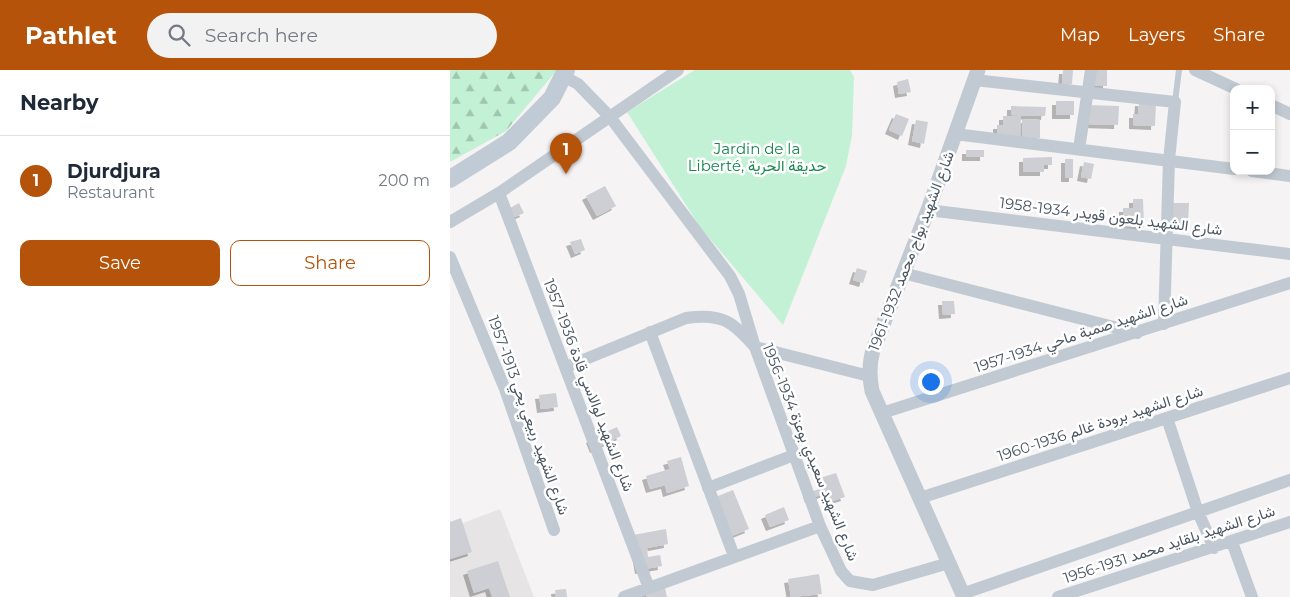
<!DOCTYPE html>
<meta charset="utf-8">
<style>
:root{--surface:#fff;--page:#f2f2f3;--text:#1f2937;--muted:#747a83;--line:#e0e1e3;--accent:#b45309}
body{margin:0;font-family:Montserrat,Vazirmatn,sans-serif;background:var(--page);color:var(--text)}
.controls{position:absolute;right:15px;top:15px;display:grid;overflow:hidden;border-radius:10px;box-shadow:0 2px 8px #0003}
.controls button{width:45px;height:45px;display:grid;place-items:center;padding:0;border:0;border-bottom:1px solid var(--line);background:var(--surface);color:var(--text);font:25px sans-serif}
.you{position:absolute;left:480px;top:311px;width:18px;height:18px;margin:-12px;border:4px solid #fff;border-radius:50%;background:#1a73e8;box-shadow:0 0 0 8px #1a73e833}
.badge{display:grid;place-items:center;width:32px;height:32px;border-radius:50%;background:var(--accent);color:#fff;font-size:16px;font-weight:700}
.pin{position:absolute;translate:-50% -41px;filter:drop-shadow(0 1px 2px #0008)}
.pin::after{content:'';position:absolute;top:26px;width:18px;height:15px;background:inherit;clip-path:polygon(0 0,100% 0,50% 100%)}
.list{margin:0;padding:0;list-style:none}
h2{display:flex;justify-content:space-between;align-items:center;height:65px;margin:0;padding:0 20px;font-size:21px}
h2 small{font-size:16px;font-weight:400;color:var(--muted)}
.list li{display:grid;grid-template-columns:32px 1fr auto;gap:15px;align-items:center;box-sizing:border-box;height:90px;padding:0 20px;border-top:1px solid var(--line)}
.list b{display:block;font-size:19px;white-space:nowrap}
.list p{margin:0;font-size:16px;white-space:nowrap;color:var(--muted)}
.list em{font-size:16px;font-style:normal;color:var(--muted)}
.actions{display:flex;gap:10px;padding:15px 20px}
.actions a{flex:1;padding:11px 0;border:1px solid var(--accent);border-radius:10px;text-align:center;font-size:18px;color:var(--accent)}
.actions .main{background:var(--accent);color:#fff}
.icon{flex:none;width:28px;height:28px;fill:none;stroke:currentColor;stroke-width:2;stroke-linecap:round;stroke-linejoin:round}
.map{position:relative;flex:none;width:840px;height:527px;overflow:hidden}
header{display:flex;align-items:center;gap:30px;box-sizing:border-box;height:70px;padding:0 25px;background:var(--accent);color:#fff}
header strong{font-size:24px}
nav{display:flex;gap:28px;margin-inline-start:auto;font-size:18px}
.search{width:350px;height:45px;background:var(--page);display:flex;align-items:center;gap:12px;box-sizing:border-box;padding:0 18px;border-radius:28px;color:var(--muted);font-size:19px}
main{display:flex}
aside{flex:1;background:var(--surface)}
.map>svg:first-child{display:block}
.education{fill:#e6e4e5}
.forest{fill:url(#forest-firs)}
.green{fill:#c3f1d5}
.building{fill:#cdcfd5;filter:url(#shadow)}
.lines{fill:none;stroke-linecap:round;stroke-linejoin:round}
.service{stroke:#c1cad2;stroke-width:6}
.minor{stroke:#c1cad2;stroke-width:12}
.tertiary{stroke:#c1cad2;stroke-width:15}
.secondary{stroke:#c1cbd6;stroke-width:18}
.labels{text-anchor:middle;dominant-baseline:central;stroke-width:5;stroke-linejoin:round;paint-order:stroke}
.park-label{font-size:15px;fill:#17864f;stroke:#fff}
.street-label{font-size:15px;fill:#4a5661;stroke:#fff}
</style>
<header>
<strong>Pathlet</strong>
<div class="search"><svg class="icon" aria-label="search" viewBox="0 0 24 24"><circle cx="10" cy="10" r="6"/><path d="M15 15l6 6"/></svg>Search here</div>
<nav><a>Map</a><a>Layers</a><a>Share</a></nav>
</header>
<main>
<aside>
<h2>Nearby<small></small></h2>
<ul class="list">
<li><span class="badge">1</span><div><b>Djurdjura</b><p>Restaurant</p></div><em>200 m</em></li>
</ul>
<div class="actions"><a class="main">Save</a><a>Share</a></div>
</aside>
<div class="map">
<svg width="840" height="527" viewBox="0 0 840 527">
<defs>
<pattern id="forest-firs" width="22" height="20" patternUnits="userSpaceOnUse" patternTransform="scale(1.25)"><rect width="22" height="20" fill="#c3f1d5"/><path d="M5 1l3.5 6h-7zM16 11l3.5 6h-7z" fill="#a0c6b0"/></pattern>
<filter id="shadow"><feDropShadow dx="-4" dy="4" stdDeviation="0" flood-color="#0004"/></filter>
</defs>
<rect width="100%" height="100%" fill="#f5f3f3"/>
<!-- education -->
<path class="education" d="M50,439l34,88h-84v-69z"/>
<!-- forest -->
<path class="forest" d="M0,0h107l-51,61 -56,31z"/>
<!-- green -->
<path class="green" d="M245,0h155l4,7 -2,58 -6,31 -63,159 -83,-98 -73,-115z"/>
<!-- building -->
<path class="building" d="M613,0h10l-1,14h-10z
M644,0h13v16h-13z
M458,9l3,13 -12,2 -2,-12z
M606,31h18v14h-18z
M689,32l17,1 -1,23 -22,-1v-11h5z
M638,35l31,1 -1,19 -31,-1z
M561,36l35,1 -1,9 -34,-1z
M446,44l13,5 -7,17 -13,-6z
M553,46h18l-1,21 -23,-1v-11h6z
M572,49l18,1v18h-18z
M466,50l12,2 -4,22 -12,-3z
M516,80h18v7h-18z
M602,87v8h-8v7h-21v-14z
M615,89h8v19h-8z
M634,92l10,2 -3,15 -10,-2z
M155,116l11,20 -19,10 -11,-20z
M683,129h10l1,28h-21v-19h10z
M69,133l5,10 -9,4 -5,-9z
M717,133h22l-1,19h-21z
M131,169l4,11 -10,4 -5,-12z
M407,198l10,3 -4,12 -10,-3z
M492,231h12l1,13 -12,1z
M106,323l2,14 -17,2 -2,-14z
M167,357l4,9 -27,13 -4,-10z
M231,387l8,29 -22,7 -2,-8 -15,4 -4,-13 24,-7 -3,-8z
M386,403l9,24 -16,5 -3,-9 -17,6 -2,-6 16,-5 -3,-10z
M283,420l16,39 -20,8 -16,-39z
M334,437l5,13 -19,7 -5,-12z
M11,448l11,34 -22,7v-37z
M216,459l2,15 -21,4 1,9 12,-2 2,11 -23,4 -6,-35z
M48,491l12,36h-18l-3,-9 -15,5 -7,-22z
M369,504l3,20 -31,3 -3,-18z
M213,509l4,18h-20l-3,-14z
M116,519l1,8h-11l-1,-7z"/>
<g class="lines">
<!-- service -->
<path class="service" d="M725,32l4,-32"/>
<!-- minor -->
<path class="minor" d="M745,0l41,19
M113,6l15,8 32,33 120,159 9,18 16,53 114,29
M524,10l201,22 -6,58 -5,164
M821,35l19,9
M505,64l279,35
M629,79l12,-79
M802,101l38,5
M49,123l150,395
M478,140l362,44
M0,152l49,-29 179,-123
M0,187l55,132 49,141
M453,203l234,60
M200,262l84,224
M116,297l120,-49c36,-5 46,3 69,29l65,179 21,45 9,10 23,4 76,-22
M432,343l408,-130
M717,348l31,94 16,36
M258,418l86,-33
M470,428l370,-120
M782,472l20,55
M512,524l328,-114
M174,527l196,-71
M608,527l232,-75"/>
<!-- tertiary -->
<path class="tertiary" d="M514,527l-92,-206c-3,-15 -3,-27 1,-41l55,-140 50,-140"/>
<!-- secondary -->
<path class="secondary" d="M0,109l59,-37 43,-44 14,-28"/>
</g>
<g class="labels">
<!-- park labels -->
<g class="park-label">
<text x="307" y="78">Jardin de la<tspan x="307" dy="17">Liberté, حديقة الحرية</tspan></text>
</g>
<!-- street labels -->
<g class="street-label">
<text transform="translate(661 146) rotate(7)">شارع الشهيد بلعون قويدر 1934-1958</text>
<text transform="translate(461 181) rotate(-69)">شارع الشهيد بواح محمد 1932-1961</text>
<text transform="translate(631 263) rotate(-18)">شارع الشهيد صمبة ماحي 1934-1957</text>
<text transform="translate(139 315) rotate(69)">شارع الشهيد لوالاسي قادة 1936-1957</text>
<text transform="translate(79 345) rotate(70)">شارع الشهيد ربيعي يحي 1913-1957</text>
<text transform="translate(650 353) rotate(-18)">شارع الشهيد برودة غالم 1936-1960</text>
<text transform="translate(361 382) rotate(68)">شارع الشهيد سعيدي بوعزة 1934-1956</text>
<text transform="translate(719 474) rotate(-18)">شارع الشهيد بلقايد محمد 1931-1956</text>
</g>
</g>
</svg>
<div class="controls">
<button>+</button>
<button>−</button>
</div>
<div class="you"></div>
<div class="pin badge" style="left:116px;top:104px">1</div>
</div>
</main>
